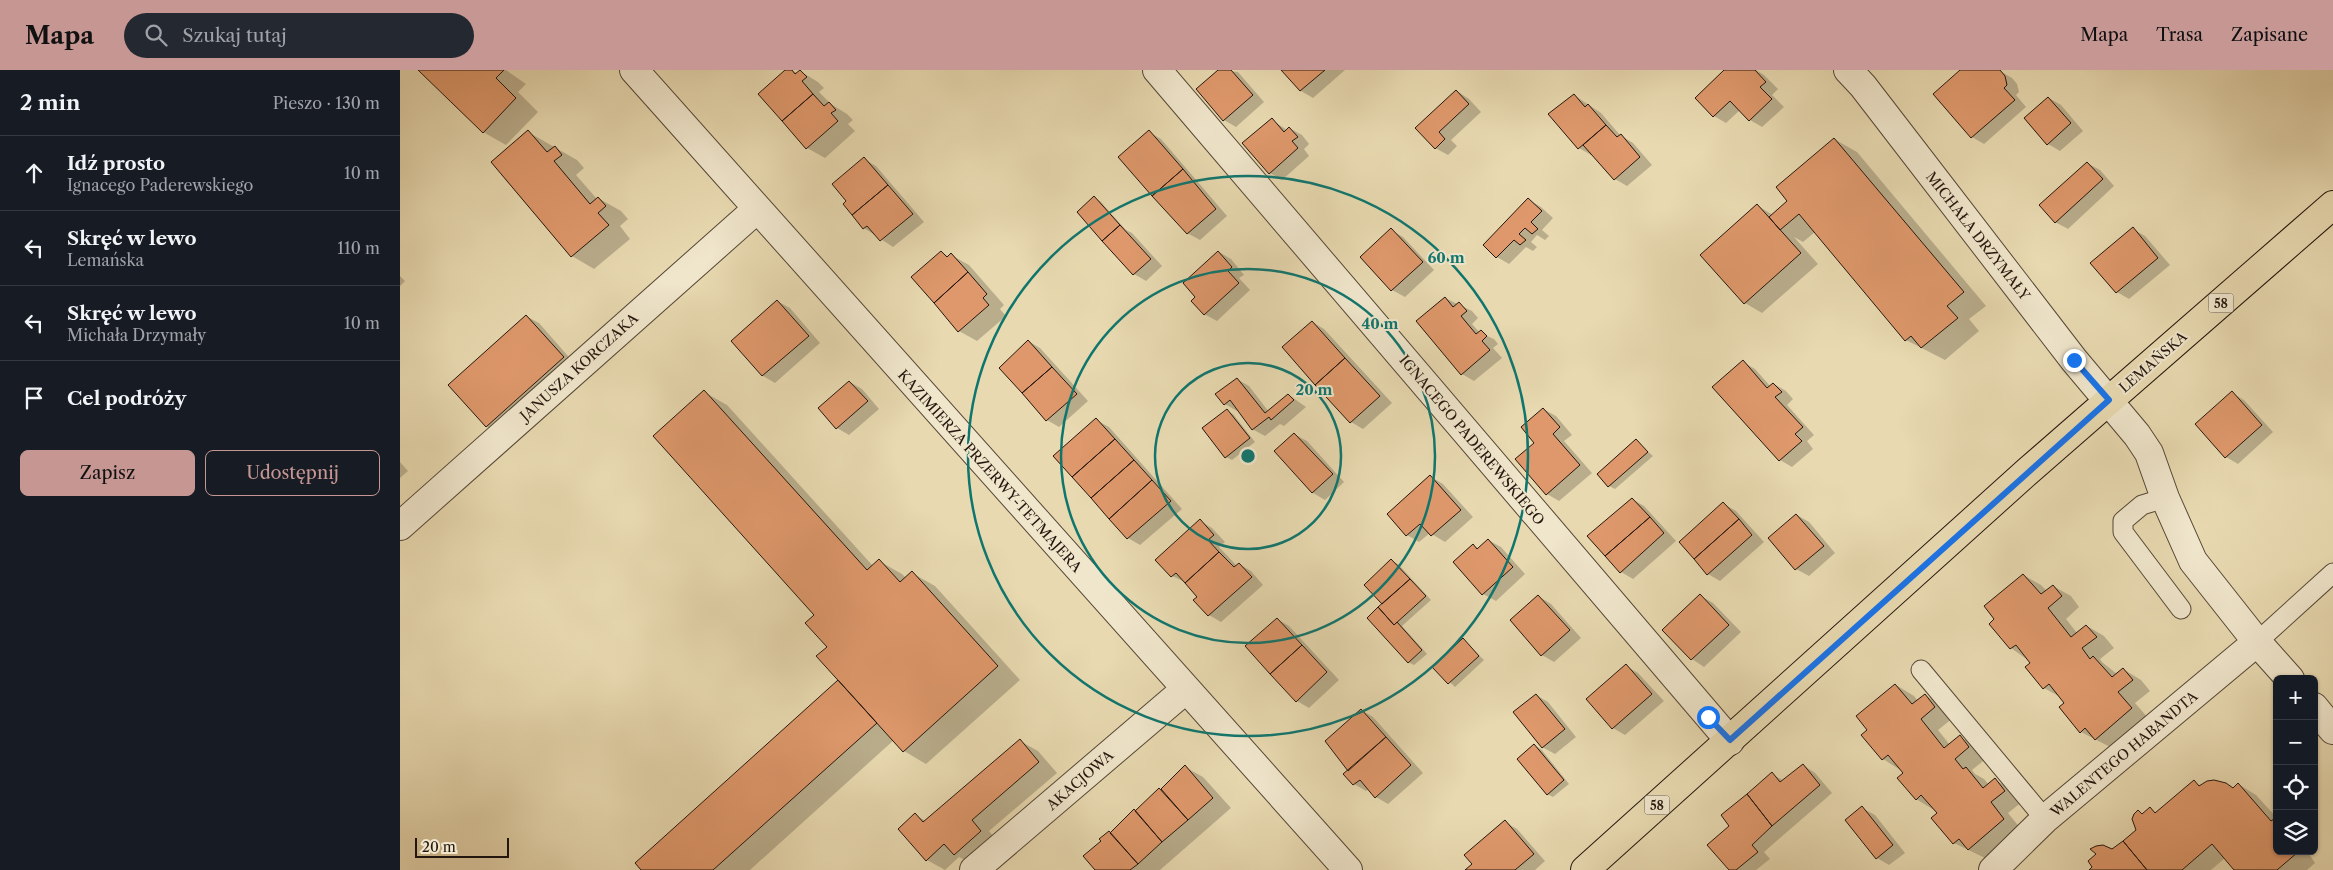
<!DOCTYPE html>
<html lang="pl">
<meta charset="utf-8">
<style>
:root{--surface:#171b24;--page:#242831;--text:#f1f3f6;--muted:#9ea1a6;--line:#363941;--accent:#c59692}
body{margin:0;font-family:"Libre Caslon Text",serif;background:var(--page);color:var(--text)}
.controls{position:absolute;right:15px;bottom:15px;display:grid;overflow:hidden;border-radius:8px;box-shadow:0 1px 4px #0004}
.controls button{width:45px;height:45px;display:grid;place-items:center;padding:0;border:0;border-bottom:1px solid var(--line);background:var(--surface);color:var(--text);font:25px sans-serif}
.scale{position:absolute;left:15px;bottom:12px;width:94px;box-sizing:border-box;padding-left:5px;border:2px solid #24160e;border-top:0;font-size:14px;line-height:18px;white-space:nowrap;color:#24160e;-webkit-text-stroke:4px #f0e6cc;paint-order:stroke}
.stop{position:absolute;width:15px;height:15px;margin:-11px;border:4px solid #1a73e8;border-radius:50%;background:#fff}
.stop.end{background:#1a73e8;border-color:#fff;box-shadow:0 1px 5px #0008}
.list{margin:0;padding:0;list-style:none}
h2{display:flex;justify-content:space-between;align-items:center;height:65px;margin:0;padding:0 20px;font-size:21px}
h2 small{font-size:16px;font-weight:400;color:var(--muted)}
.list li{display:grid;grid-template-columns:32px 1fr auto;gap:15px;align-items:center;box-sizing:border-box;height:75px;padding:0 20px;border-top:1px solid var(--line)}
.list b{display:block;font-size:19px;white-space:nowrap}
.list p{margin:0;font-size:16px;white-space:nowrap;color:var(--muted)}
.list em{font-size:16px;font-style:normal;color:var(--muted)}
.actions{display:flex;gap:10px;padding:15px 20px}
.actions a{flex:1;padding:11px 0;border:1px solid var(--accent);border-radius:8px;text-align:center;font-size:18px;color:var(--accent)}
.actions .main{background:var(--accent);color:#111}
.icon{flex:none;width:28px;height:28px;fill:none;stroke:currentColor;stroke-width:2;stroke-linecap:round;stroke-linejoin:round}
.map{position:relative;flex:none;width:1933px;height:800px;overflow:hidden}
header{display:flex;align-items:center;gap:30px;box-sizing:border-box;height:70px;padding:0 25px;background:var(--accent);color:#111}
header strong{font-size:24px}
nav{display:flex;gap:28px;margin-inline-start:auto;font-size:18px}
.search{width:350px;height:45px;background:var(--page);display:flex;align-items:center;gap:12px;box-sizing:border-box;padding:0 18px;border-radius:28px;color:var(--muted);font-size:19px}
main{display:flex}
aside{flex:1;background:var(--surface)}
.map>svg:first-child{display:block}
.shadow{fill:#0003}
.building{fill:#de986b;stroke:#24160e}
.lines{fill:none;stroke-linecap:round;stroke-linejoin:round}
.service-casing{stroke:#554736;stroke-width:21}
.minor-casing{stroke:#554736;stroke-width:30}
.primary-casing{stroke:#24160e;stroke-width:30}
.service{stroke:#f0e6cc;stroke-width:19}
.minor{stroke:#f0e6cc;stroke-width:28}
.primary{stroke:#e8d9b0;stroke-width:28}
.route{stroke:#1a73e8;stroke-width:6}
.ring{fill:none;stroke:#0f766e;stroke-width:2.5}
.labels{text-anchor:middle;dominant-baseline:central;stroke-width:4;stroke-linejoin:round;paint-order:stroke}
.shield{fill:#f0e6cc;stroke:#615447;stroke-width:1}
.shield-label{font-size:12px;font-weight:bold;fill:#24160e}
.street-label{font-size:14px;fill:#24160e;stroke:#f0e6cc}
.centre{fill:#0f766e;stroke:#f0e6cc;stroke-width:2.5}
.ring-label{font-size:15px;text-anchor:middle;font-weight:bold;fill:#0f766e;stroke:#f0e6cc;stroke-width:4;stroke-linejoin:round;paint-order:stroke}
</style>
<header>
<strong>Mapa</strong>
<div class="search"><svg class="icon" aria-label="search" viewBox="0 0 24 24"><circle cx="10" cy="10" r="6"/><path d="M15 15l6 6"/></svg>Szukaj tutaj</div>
<nav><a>Mapa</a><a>Trasa</a><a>Zapisane</a></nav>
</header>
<main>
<aside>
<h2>2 min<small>Pieszo · 130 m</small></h2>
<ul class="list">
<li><svg class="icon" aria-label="ahead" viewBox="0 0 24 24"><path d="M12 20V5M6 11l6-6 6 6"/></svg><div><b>Idź prosto</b><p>Ignacego Paderewskiego</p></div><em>10 m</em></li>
<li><svg class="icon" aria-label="left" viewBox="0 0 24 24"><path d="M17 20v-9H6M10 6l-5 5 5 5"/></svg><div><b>Skręć w lewo</b><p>Lemańska</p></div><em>110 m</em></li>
<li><svg class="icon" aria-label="left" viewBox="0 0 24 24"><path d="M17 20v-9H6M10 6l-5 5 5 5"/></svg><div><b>Skręć w lewo</b><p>Michała Drzymały</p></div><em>10 m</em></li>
<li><svg class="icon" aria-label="arrive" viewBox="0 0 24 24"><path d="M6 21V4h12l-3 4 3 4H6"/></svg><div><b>Cel podróży</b></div></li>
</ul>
<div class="actions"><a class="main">Zapisz</a><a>Udostępnij</a></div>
</aside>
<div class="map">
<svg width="1933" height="800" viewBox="0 0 1933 800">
<rect width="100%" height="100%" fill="#e8d9b0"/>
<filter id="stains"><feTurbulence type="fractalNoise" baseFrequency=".004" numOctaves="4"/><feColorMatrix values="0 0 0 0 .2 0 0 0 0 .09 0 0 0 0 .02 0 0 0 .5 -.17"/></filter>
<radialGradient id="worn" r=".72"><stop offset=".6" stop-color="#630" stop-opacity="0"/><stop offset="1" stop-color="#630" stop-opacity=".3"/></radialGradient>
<!-- shadow -->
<path class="shadow" d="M19,0h87l20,14 -8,8 20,20 -32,33 -23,-13z
M387,0l11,3 2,-2 18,11 6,6 -5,4 12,12 16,10 6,6 -5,4 7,7 -30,27 -18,-10z
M820,0l18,2 26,30 -28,25 -12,-7z
M883,0h62l-32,28 -12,-7z
M1326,0h30l8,5 14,14 -6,6 12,12 -22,20 -12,-7 -10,-10 -14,13 -12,-7 -17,-18z
M1562,0h36l14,8 5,6 2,8 -3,3 10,12 -42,37 -12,-7z
M1057,21l12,8 12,13 -30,28 6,6 -9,9 -13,-7 -18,-20z
M1174,25l27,18 19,22 13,8 19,22 -25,21 -12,-7 -22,-25 -2,1 -12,-7z
M1649,28l12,7 22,26 -23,20 -12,-7z
M872,50l15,10 2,-2 13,7 7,9 -5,5 5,7 -27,24 -12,-7z
M128,62l49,28 7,8 -8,7 21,24 1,-1 23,13 7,8 -8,7 10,13 -36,30 -22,-13 -80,-94z
M749,62l12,7 66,77 -27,24 -13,-7z
M1434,69l23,13 129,154 -17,13 10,12 -34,29 -39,-20 -91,-108 -12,10 -9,-5 24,27 -56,49 -17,-10 13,-97 15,9 16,-14z
M464,89l12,7 48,56 -31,25 -29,-19 -16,-27z
M1687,93l13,7 14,16 -46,43 -13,-7z
M694,128l6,3 26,29 6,3 30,33 -16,15 -12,-7z
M1129,130l12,7 12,11 -11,12 7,6 -4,4 -8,-5 -6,7 6,5 -4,4 -7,-4 -17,17 -12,-7 -12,-12z
M1733,159l12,7 25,29 -41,34 -12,-7z
M991,160l12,7 31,33 -29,27 -13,-7 -31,-33z
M541,182l8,5 2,-2 18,10 35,40 -4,4 6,7 -29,25 -18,-10z
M819,182l12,7 13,16 -5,3 11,12 -33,31 -13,-7z
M0,206l5,5 -5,5z
M1045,228l27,13 6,7 -6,6 8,9 14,6 4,5 -5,4 9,10 -28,23 -12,-7z
M377,231l13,7 30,35 -45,40 -12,-7 -31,-35z
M126,246l13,7 36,41 -76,70 -13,-8z
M912,252l12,7 68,74 -29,26 -12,-7 -68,-75z
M628,271l12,7 48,53 -29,26 -12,-7z
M1343,292l12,7 16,18 3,-3 12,7 7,8 -6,6 27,30 -7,6 6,8 -21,18 -12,-7 -66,-73z
M837,309l12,7 20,26 20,-17 17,12 -22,19 -4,-2 -15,12 -13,-7 -14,-19 -1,1 -12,-7z
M450,312l12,7 17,20 -30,26 -12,-7z
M304,322l23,13 146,161 6,-5 23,13 4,4 6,-5 23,13 85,94 -94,84 -22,-13 -10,-11 -144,130h-108l198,-190 -24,-65z
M1832,323l12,7 29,32 -35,32 -12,-7z
M1143,339l13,7 16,19 -8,6 28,32 -33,28 -12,-7 -11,-51z
M827,341l6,3 22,28 -23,18 -6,-3z
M696,350l13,7 73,82 -42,36 -12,-7 -73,-82z
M894,364l13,7 37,41 -19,18 -12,-7 -37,-42z
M1236,371l17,15 -38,33 -6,-3z
M0,392l8,9 -8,7z
M1031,407l12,7 30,33 -28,25 -15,-9 -11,9 -12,-7 -18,-21z
M1232,429l12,7 32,35 -43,38 -12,-7z
M1324,434l12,7 28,31 -44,39 -12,-7z
M1397,445l12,7 26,31 -26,23 -13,-7 -26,-31z
M800,451l12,7 13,14 -6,5 18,19 2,-2 12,7 12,14 -42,37 -12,-7 -14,-15 3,-3 -13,-15 -13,-6z
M1088,470l13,7 24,27 -29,27 -13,-7 -28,-32 18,-17 6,4z
M992,491l6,3 33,36 -29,26 25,28 -13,11 -6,-3 -24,-58z
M1623,505l18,10 6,6 6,-5 18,10 8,11 -13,12 11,14 10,-7 17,10 10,12 -14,11 2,3 15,12 6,-5 18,11 9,11 -15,12 14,16 -35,30 -33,-17 -19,-34 -18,-10 -17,-21 5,-4 -21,-15 -15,-29z
M1138,526l13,8 30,34 -27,24 -12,-7z
M1301,526l12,7 28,29 -37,35 -12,-8 -28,-29z
M877,549l12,7 50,54 -30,28 -12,-7z
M1063,570l21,20 -29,27 -21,-20z
M1226,596l12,7 26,28 -39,34 -12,-7z
M1496,615l18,11 4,5 7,-6 18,11 10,12 -15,12 12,15 10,-8 18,10 9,11 -15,12 3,4 9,5 5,6 6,-5 18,10 9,12 -14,11 13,16 -34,30 -33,-16 -15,-30 -23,-14 -11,-26 -22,-14 -15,-29z
M1136,625l12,7 28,35 -21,17 -13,-7z
M961,640l12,7 50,56 -35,31 -12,-7 -7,-8 -3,2 -12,-7 -5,-13z
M620,671l18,10 19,22 -68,58 9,11 -26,22 -13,-7 -14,13 -18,-10 -12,-45 11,6z
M1135,676l6,3 28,35 -16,13 -6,-3z
M1403,695l12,8 17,20 -68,59 6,7 -14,11h-25v-44l41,-52 12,7z
M785,697l18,10 28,31 -71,62h-64l15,-36z
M1794,712l7,4 33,3 4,-5 18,11 21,23v33h30l8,12 -8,7h-71l-11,-12 -14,12h-120l3,-3 4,-13 -2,-7h12l5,3 24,-20 1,-19 6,4 6,-6 7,4z
M1462,738l13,7 30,38 -16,12 -12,-7z
M1105,752l12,7 28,32 -10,9h-68l7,-6z"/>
<!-- building -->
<path class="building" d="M18,0h86l-8,8 20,20 -33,35z
M385,0h7l3,4 5,-4 7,7 -5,4 11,13 -31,27 -24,-27z
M818,0h13l22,25 -30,26 -27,-32z
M881,0h44l-25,21z
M1324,0h31l11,12 -6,5 12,12 -23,22 -19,-20 -17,16 -18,-19z
M1560,0h40l5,6 2,9 -3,3 11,12 -44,38 -38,-44z
M1056,20l13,14 -30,28 6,7 -10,10 -20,-21z
M413,24l11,12 5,-4 7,8 -5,3 7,8 -32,28 -24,-28z
M1174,24l11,13 3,-3 18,21 -28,24 -30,-35z
M1648,27l23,26 -24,22 -23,-27z
M872,48l12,14 5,-5 9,10 -6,4 6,7 -29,26 -27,-31z
M1206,55l11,12 4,-3 19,23 -26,23 -31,-35z
M128,60l19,22 8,-6 7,9 -8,6 36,43 8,-7 8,9 -8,7 11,12 -38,32 -80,-95z
M749,60l34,39 -31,27 -34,-39z
M1434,68l130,154 -17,14 11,12 -37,30 -10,-12 -6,5 -106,-127 -19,16 -11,-13 18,-16 -11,-14z
M464,87l24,28 -36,30 -9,-11 3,-3 -14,-17z
M1687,92l16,17 -48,44 -16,-18z
M783,99l33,40 -29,25 -35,-38z
M488,115l25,29 -33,27 -13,-15 -4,3 -11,-14z
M694,126l26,29 -18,16 -25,-29z
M1128,128l14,13 -11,11 7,7 -6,5 -7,-6 -6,6 7,6 -6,5 -6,-5 -18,18 -13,-13z
M1357,134l44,49 -57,51 -44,-49z
M720,155l31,34 -18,16 -31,-34z
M1733,157l25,31 -42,35 -26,-30z
M991,158l32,34 -32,29 -31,-34z
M541,181l6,6 4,-4 17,19 -34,31 -23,-26z
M818,181l14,16 -4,4 11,12 -35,32 -13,-14 4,-4 -12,-14z
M568,202l19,22 -4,4 6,7 -31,27 -24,-29z
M1045,227l8,10 6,-5 8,9 -6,5 15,18 5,-4 6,6 -5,5 8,9 -29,25 -45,-54z
M377,230l32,36 -47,40 -31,-35z
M126,245l38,42 -78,70 -38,-42z
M912,251l33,37 -30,27 -33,-38z
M628,270l24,27 -30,26 -23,-25z
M945,288l35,38 -30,27 -35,-38z
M1343,290l24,28 6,-5 9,9 -7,5 28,30 -8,7 7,7 -23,20 -67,-74z
M652,297l25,27 -31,27 -24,-28z
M837,308l28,35 23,-19 6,6 -23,20 -2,-3 -17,13 -22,-30 -6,5 -9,-11z
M449,311l19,20 -32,28 -18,-21z
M304,320l163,180 12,-11 21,23 12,-11 86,95 -95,86 -87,-96 11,-9 -22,-24 9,-8 -161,-179z
M1832,321l30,34 -37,33 -30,-34z
M1143,338l17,19 -7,7 27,31 -34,30 -31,-36 19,-16 -13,-16z
M827,339l23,29 -25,20 -23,-30z
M696,348l19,21 -43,38 -19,-21z
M894,363l39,41 -21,19 -38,-42z
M715,369l19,21 -43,38 -19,-21z
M1236,369l12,13 -40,35 -11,-13z
M734,390l18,20 -43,39 -18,-21z
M1030,405l31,35 -30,26 -11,-12 -14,12 -19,-22z
M752,410l19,21 -44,38 -18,-20z
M1232,428l18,19 -45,39 -18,-20z
M1323,432l16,17 -45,40 -15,-17z
M1396,444l28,32 -29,24 -27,-32z
M1250,447l14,16 -44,40 -15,-17z
M800,449l14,16 -6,5 11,12 -34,31 -9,-10 -5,4 -16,-17z
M1339,449l13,16 -45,40 -13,-16z
M1088,469l25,28 -31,28 -29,-33 20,-18 4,5z
M819,482l15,15 5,-4 13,14 -44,39 -15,-16 4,-3 -12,-14z
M991,489l19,20 -28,25 -18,-19z
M1623,504l18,20 12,-9 9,11 -14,12 23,29 15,-12 11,12 -15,11 8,11 3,-3 19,21 11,-9 10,12 -15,12 14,16 -37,32 -10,-12 -5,5 -21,-26 5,-4 -15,-19 -6,5 -18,-22 5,-4 -14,-18 -6,4 -21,-25 5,-5 -10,-13z
M1010,509l16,17 -32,29 -16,-18z
M1300,524l29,31 -38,35 -29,-30z
M1138,525l32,35 -29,26 -31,-36z
M978,537l16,18 3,-3 25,28 -14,13 -41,-45z
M877,548l25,27 -32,29 -25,-28z
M1063,568l16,18 -31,28 -16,-17z
M902,575l25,27 -31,30 -26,-28z
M1226,594l26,30 -40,35 -26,-30z
M438,610l39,43 -164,147h-72l-6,-7z
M1495,614l17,20 13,-10 10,13 -14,12 23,29 16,-13 9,12 -14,12 8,10 3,-2 17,21 12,-10 10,13 -14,11 13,17 -36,31 -9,-11 -6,5 -22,-26 6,-5 -16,-18 -5,5 -19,-22 6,-5 -15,-18 -6,5 -21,-25 6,-5 -11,-14z
M1136,624l29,35 -23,19 -29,-36z
M961,639l25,28 -38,34 -23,-30z
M986,667l25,28 -36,33 -15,-18 -7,5 -10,-11z
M620,669l19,23 -67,58 9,11 -27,24 -10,-11 -18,17 -28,-32 17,-16 8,9z
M1134,674l30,36 -17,15 -30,-36z
M1403,694l17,21 -48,41 -25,-32 25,-22 8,10z
M785,695l28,33 -25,22 -27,-31z
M1794,710l5,6 8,-5 7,-1 12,3 7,5 5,-5 33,38 6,-4v34l21,1 -21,18h-43l-22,-26 -30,26h-35l-24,-29 13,-11 -4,-11 2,-5 4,-4 4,4 8,-7 5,6z
M759,718l29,32 -26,22 -27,-31z
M1347,724l25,32 -20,19 6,7 -22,18h-7l-22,-25 22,-19 -8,-11z
M1462,736l31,39 -17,14 -31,-39z
M734,739l28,33 -24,22 -28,-31z
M1105,750l29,34 -19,16h-50l7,-6 -8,-9z
M709,761l29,33 -8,6h-35l-12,-14 18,-15 -2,-2z
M1723,771l24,29h-58l3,-3 -4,-6 8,-7 -6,-5 6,-3 7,-1 9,4z"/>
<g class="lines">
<defs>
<path id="service" d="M1765,428l-23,7 -19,16v11l58,77
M1857,572l76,-69
M1521,600l124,149"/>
<path id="minor" d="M234,0l714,800
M757,0l573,671
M1448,0l15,16 211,274 63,75 12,18 16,45 28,63 64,81 33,37
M0,456l357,-317
M1914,637l19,23
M574,800l212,-181
M1593,800l52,-51 212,-177"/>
<path id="primary" d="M1185,800l443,-399 305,-266"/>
</defs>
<!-- service casing -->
<use href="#service" class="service-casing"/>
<!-- minor casing -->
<use href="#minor" class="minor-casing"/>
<!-- primary casing -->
<use href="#primary" class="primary-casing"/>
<!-- service -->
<use href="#service" class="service"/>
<!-- minor -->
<use href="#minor" class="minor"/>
<!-- primary -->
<use href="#primary" class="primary"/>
</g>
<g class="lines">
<!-- route -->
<path class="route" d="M1308,647l22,23 379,-340 -35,-40"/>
</g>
<!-- distance rings -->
<g class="ring">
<circle cx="848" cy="386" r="93"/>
<circle cx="848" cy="386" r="187"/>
<circle cx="848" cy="386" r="280"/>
</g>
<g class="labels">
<!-- shield labels -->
<g class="shield">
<rect x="1808.5" y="223.5" width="25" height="19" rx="4"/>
<rect x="1244.5" y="725.5" width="25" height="19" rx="4"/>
</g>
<g class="shield-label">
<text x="1821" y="233">58</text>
<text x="1257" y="735">58</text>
</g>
<!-- street labels -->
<g class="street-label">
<text transform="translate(1578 166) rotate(52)">MICHAŁA DRZYMAŁY</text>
<text transform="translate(1753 292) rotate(-41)">LEMAŃSKA</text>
<text transform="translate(179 297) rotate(-42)">JANUSZA KORCZAKA</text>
<text transform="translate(1072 370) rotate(50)">IGNACEGO PADEREWSKIEGO</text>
<text transform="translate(590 401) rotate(48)">KAZIMIERZA PRZERWY-TETMAJERA</text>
<text transform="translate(1724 684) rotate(-40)">WALENTEGO HABANDTA</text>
<text transform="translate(680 710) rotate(-41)">AKACJOWA</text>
</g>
</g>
<circle cx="848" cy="386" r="8" class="centre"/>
<g class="ring-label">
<text x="1046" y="193">60 m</text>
<text x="980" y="259">40 m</text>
<text x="914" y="325">20 m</text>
</g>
<rect width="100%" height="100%" filter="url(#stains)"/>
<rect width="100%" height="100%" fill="url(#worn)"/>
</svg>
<div class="controls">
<button>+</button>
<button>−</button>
<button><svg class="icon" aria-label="locate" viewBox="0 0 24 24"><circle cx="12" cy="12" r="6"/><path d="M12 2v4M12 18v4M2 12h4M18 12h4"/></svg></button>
<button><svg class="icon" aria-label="layers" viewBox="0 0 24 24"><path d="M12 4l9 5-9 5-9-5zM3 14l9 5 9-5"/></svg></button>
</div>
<div class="scale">20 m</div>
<div class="stop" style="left:1308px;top:647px"></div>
<div class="stop end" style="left:1674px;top:290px"></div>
</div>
</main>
